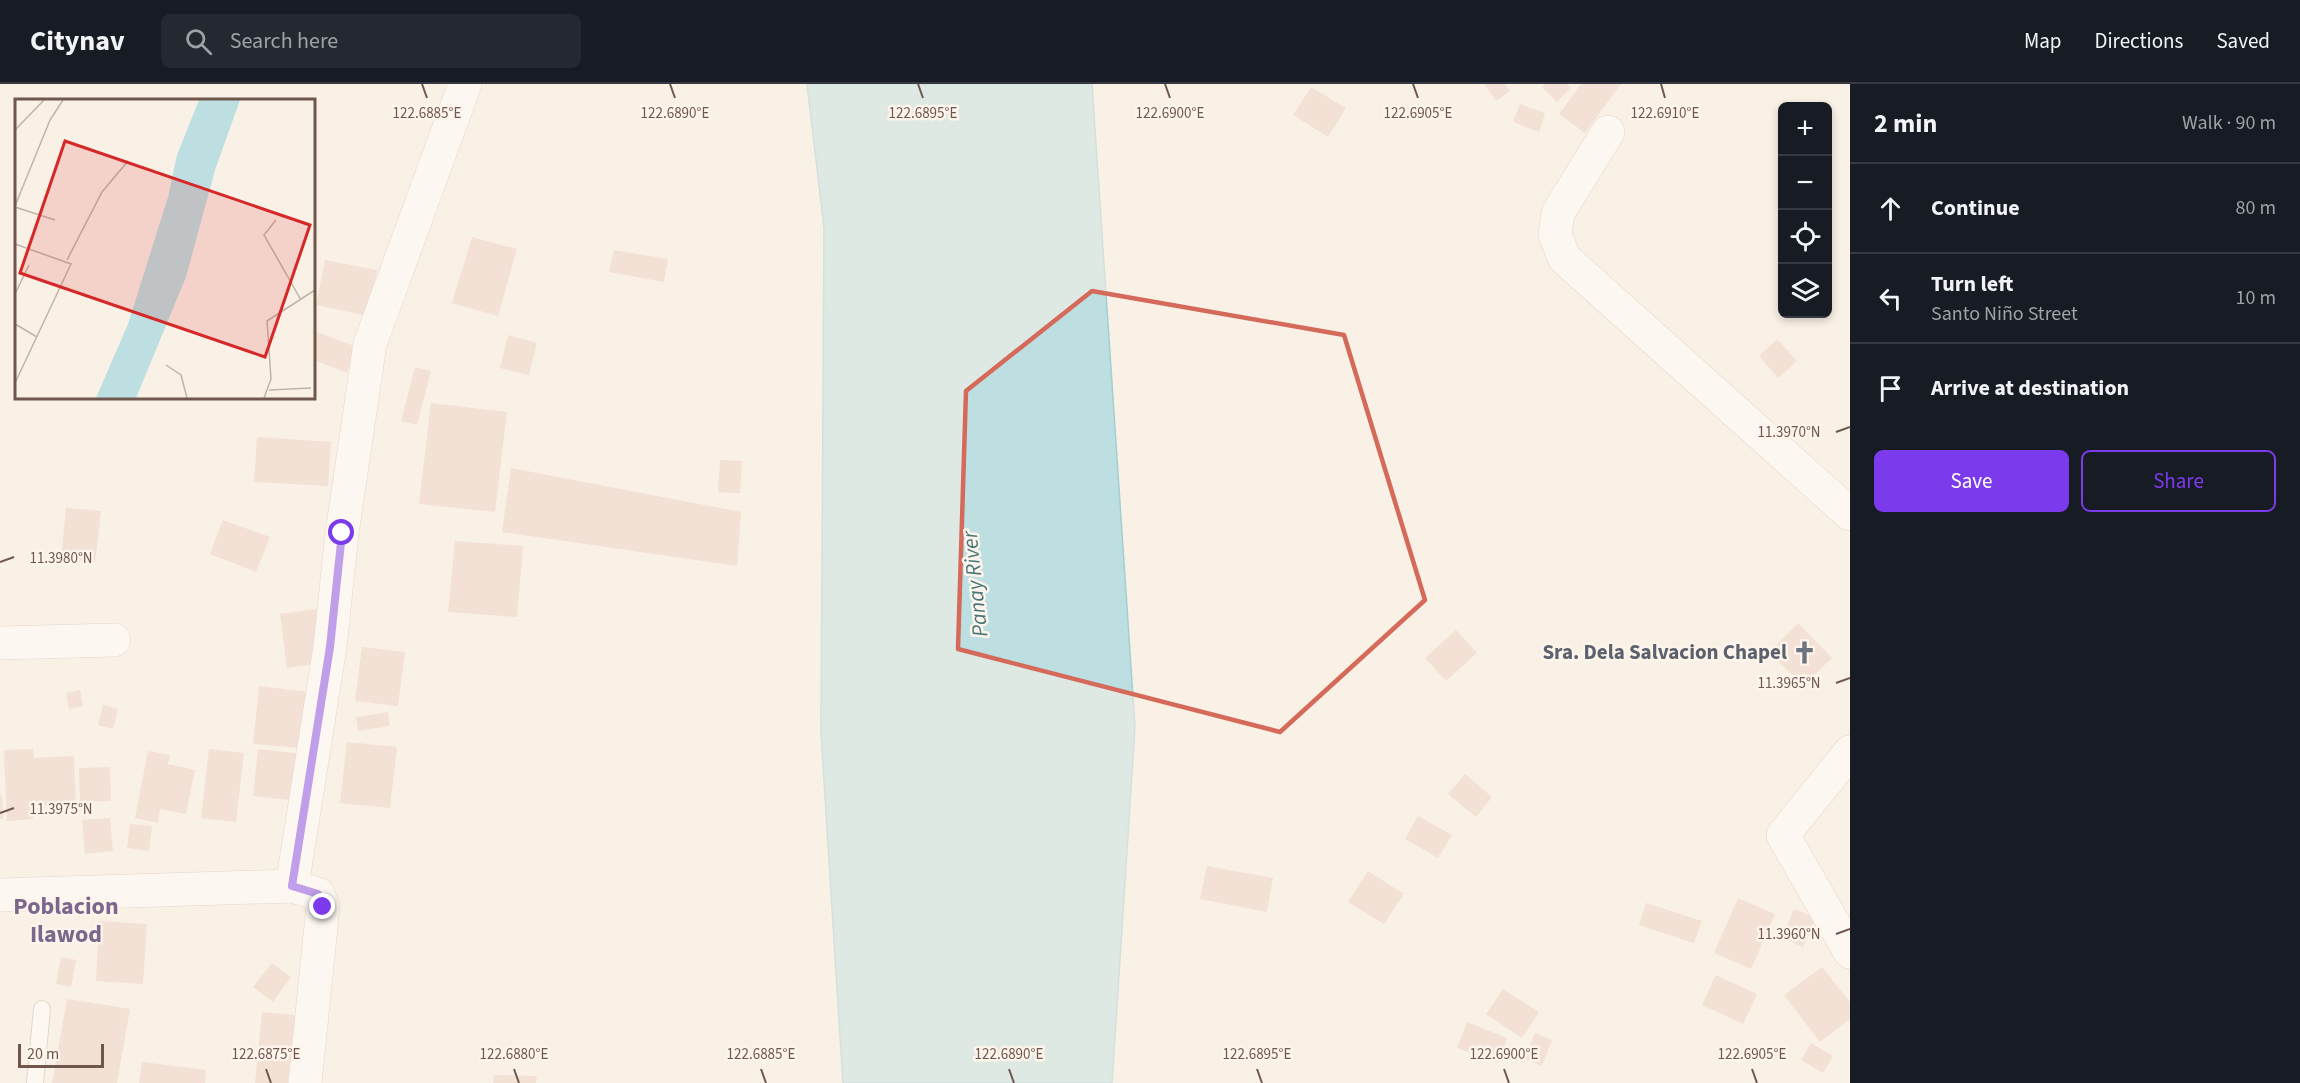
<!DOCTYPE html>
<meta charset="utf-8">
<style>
:root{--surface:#171b24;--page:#242831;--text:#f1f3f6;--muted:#9ea1a6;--line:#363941;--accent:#7c3aed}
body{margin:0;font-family:"Source Sans 3",sans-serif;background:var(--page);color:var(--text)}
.controls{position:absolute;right:18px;top:18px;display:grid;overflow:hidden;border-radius:9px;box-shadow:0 3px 9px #0003}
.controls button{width:54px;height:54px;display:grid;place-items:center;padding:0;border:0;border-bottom:2px solid var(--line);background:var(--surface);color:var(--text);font:30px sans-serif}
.scale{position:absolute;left:18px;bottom:15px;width:86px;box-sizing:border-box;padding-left:6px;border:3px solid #70574e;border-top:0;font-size:16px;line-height:21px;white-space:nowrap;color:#70574e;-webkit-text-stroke:4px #fdf4ec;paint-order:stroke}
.stop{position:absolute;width:18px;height:18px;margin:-14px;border:4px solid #7c3aed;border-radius:50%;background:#fff}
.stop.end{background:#7c3aed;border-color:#fff;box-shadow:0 2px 6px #0008}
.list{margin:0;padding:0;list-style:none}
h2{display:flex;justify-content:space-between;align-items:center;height:78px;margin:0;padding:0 24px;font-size:26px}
h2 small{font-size:20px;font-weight:400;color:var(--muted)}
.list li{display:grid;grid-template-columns:39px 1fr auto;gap:18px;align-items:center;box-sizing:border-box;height:90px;padding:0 24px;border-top:2px solid var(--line)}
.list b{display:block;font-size:22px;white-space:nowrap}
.list p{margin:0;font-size:20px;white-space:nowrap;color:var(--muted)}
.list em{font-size:20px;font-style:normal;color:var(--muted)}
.actions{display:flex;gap:12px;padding:18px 24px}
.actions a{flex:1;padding:14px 0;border:2px solid var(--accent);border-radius:9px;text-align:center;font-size:21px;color:var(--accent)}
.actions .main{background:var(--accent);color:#fff}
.icon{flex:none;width:33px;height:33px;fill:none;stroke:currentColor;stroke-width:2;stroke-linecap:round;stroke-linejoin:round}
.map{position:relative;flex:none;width:1850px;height:999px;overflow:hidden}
header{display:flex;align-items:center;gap:36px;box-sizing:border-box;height:84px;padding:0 30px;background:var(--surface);border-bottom:2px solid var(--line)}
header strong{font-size:28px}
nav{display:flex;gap:33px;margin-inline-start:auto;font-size:21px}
.search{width:420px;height:54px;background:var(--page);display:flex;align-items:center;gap:15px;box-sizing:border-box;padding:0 21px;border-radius:9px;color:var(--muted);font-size:22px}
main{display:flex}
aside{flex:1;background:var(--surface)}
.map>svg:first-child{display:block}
.water{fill:#bddfe1;stroke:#a4cfd1;stroke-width:1.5}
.building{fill:#eccec1}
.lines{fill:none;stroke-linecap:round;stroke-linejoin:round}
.service-casing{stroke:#cab8ae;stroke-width:18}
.minor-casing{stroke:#cab8ae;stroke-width:34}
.service{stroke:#fff;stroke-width:16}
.minor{stroke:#fff;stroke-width:33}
.route{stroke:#7c3aed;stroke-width:8}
.marked{fill:none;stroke:#d5695a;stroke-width:4.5;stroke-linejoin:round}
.ticks{fill:none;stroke:#70574e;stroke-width:2}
.labels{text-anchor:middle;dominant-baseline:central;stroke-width:5;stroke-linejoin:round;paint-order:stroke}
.worship-label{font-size:21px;font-weight:bold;fill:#5b616d;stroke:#fdf4ec;text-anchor:end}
.water-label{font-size:22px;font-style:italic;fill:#47777a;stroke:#fdf4ec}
.quarter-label{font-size:24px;font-weight:bold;fill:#7b668c;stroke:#fdf4ec}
.inset-road{fill:none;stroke:#c2b3a9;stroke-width:1.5}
.view{fill:#d62828;fill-opacity:0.15;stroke:#d62828;stroke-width:3}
.inset-edge{fill:none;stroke:#70574e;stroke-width:3}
.ticks-label{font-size:15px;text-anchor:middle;fill:#70574e;stroke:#fdf4ec;stroke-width:5;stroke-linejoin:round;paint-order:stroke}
</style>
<header>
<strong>Citynav</strong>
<div class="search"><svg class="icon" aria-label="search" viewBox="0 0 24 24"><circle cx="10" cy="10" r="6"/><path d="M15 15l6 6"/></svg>Search here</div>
<nav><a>Map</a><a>Directions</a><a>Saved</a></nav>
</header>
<main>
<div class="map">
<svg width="1850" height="999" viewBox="0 0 1850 999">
<rect width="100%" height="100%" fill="#f9f0e6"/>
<!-- water -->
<path class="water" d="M807,0h285l43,643 -23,356h-269l-22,-350 3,-505z"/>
<!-- building -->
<path class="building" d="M1484,0h21l5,7 -14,10z
M1545,0h22l4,4 -14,14 -15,-15z
M1581,0h40l-36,49 -26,-19z
M1311,3l35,21 -18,29 -35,-22z
M1520,20l25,9 -6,19 -26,-10z
M472,153l45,12 -19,67 -46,-13z
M614,166l54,9 -4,23 -55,-10z
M325,176l52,10 -9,46 -52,-11z
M314,247l43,16 -10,26 -33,-13z
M508,251l29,8 -8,32 -29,-7z
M1777,255l20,22 -19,17 -19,-22z
M415,283l16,4 -14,54 -16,-4z
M431,319l76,9 -12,100 -76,-8z
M257,353l74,5 -3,44 -74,-4z
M720,376l22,1 -2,32 -22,-1z
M511,384l230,44 -4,54 -235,-34z
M66,424l35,3 -6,51 -34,-3z
M223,436l47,17 -14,35 -46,-18z
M455,457l68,5 -6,71 -69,-5z
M317,525l7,54 -37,5 -7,-54z
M1798,539l34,35 -29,28 -34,-34z
M1456,546l21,23 -31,28 -21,-23z
M362,563l43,5 -7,54 -43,-5z
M259,602l59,7 -6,56 -59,-5z
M80,606l3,16 -14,3 -3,-16z
M103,621l15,4 -5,20 -15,-4z
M388,628l2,14 -32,5 -2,-14z
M347,658l50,5 -7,61 -50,-5z
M33,665l1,9 40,-2 2,49 -43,1v13l-26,2 -3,-71z
M209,665l35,4 -8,69 -35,-4z
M258,665l45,5 -5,47 -45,-5z
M148,667l22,4 -2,9 27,6 -9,44 -26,-5 -2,14 -23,-5z
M110,683l1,34 -31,1 -1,-34z
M1465,690l27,23 -16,20 -28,-23z
M0,712h2l1,23h-3z
M1418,732l34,19 -14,23 -33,-19z
M110,734l3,33 -28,3 -3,-34z
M130,740l22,2 -3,25 -22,-3z
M1207,782l66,12 -6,34 -67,-13z
M1368,787l36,23 -20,30 -36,-22z
M1738,814l37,16 -24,55 -37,-16z
M1646,819l56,18 -8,22 -55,-18z
M1794,825l22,9 -13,29 -21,-9z
M99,837l48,3 -4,60 -47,-3z
M61,873l15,3 -5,27 -15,-3z
M272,879l19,14 -18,25 -20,-15z
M1822,883l28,35v17l-30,23 -36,-47z
M1716,891l41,19 -14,30 -41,-19z
M1503,905l36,23 -17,26 -36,-24z
M67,915l63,10 -13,74h-65z
M262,928l33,3 -7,68h-33z
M1467,938l40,16 -9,25 -41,-15z
M1535,949l17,7 -10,26 -18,-7z
M1811,959l22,13 -10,17 -22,-13z
M142,978l64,8 -1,13h-66z
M494,991l43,1 -1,7h-43z"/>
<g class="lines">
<defs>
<path id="service" d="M35,999l7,-74"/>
<path id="minor" d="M1608,48l-50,81 -3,21 9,24 286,256
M0,559l114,-3
M1850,668l-67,83 67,117
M292,802l38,-239 12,-114 28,-189 95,-260
M0,811l292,-9 26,8 5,13 -18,176"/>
</defs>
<!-- service casing -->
<use href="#service" class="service-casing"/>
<!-- minor casing -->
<use href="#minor" class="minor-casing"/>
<!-- service -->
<use href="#service" class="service"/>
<!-- minor -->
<use href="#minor" class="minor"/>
</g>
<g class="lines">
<!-- route -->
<path class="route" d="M323,823l-5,-13 -26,-8 38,-239 12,-114"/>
</g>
<!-- marked area -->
<path d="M0 0H1850V999H0ZM1092,207l252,44 81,265 -145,132 -322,-83 8,-258z" fill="#f9f0e6" fill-opacity=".55" fill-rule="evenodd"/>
<path class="marked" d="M1092,207l252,44 81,265 -145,132 -322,-83 8,-258z"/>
<!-- ticks -->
<path class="ticks" d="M422,0l5,14M670,0l5,14M918,0l5,14M1165,0l5,14M1413,0l5,14M1661,0l4,14M1836,348l14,-5M0,478l14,-5M1836,599l14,-5M0,729l14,-5M1836,850l14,-5M266,985l5,14M514,985l5,14M761,985l5,14M1009,985l5,14M1257,985l5,14M1504,985l5,14M1752,985l5,14"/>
<!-- icons -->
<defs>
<symbol id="church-bare" viewBox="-9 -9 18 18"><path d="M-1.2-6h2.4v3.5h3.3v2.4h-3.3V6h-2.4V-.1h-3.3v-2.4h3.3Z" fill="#6b7280" stroke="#fdf4ec" stroke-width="2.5" paint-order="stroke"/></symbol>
</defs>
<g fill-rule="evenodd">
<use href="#church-bare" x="1788" y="552" width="33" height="33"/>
</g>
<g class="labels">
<!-- worship labels -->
<g class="worship-label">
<text x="1787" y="568">Sra. Dela Salvacion Chapel</text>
</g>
<!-- water labels -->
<g class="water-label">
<text transform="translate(975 500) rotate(-96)">Panay River</text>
</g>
<!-- quarter labels -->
<g class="quarter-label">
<text x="66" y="822">Poblacion<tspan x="66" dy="28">Ilawod</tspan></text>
</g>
</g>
<!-- overview -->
<g transform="translate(15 15)">
<rect width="300" height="300" fill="#f9f0e6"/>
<path d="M184,1h41l-25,70 -29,107 -50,121h-40l32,-74 40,-127 9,-42z" fill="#bddfe1"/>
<path class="inset-road" d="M0,31l29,-30M0,107l35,-86 13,-20M0,108l40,13M261,121l-12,15 37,65M0,145l56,20 -56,119M52,161l35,-68 26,-31M0,195l14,-29M0,225l22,13M151,266l15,10 6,23M254,291l42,-2M249,299l7,-19 -4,-58 48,-31"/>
<path class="view" d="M50,42l245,84 -45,132 -245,-84z"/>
<rect width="300" height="300" class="inset-edge"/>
</g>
<g class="ticks-label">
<text x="427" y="34">122.6885°E</text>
<text x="675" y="34">122.6890°E</text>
<text x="923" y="34">122.6895°E</text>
<text x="1170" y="34">122.6900°E</text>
<text x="1418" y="34">122.6905°E</text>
<text x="1665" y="34">122.6910°E</text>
<text x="1789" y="353">11.3970°N</text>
<text x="61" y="479">11.3980°N</text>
<text x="1789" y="604">11.3965°N</text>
<text x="61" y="730">11.3975°N</text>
<text x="1789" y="855">11.3960°N</text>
<text x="266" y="975">122.6875°E</text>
<text x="514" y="975">122.6880°E</text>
<text x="761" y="975">122.6885°E</text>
<text x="1009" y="975">122.6890°E</text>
<text x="1257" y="975">122.6895°E</text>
<text x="1504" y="975">122.6900°E</text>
<text x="1752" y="975">122.6905°E</text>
</g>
</svg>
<div class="controls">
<button>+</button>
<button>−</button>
<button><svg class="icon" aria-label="locate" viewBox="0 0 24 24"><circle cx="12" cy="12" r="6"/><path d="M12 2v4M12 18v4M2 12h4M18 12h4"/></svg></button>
<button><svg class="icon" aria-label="layers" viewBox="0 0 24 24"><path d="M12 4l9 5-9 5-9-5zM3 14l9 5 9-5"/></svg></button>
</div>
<div class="scale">20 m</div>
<div class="stop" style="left:342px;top:449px"></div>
<div class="stop end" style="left:323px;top:823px"></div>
</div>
<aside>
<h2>2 min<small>Walk · 90 m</small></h2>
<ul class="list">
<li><svg class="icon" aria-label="ahead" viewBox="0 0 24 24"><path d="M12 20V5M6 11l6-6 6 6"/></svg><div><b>Continue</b></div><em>80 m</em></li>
<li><svg class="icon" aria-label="left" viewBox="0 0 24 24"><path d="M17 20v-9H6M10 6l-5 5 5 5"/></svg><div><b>Turn left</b><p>Santo Niño Street</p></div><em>10 m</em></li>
<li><svg class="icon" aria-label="arrive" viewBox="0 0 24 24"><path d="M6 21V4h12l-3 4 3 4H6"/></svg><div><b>Arrive at destination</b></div></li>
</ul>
<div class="actions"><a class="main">Save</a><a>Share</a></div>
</aside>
</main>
